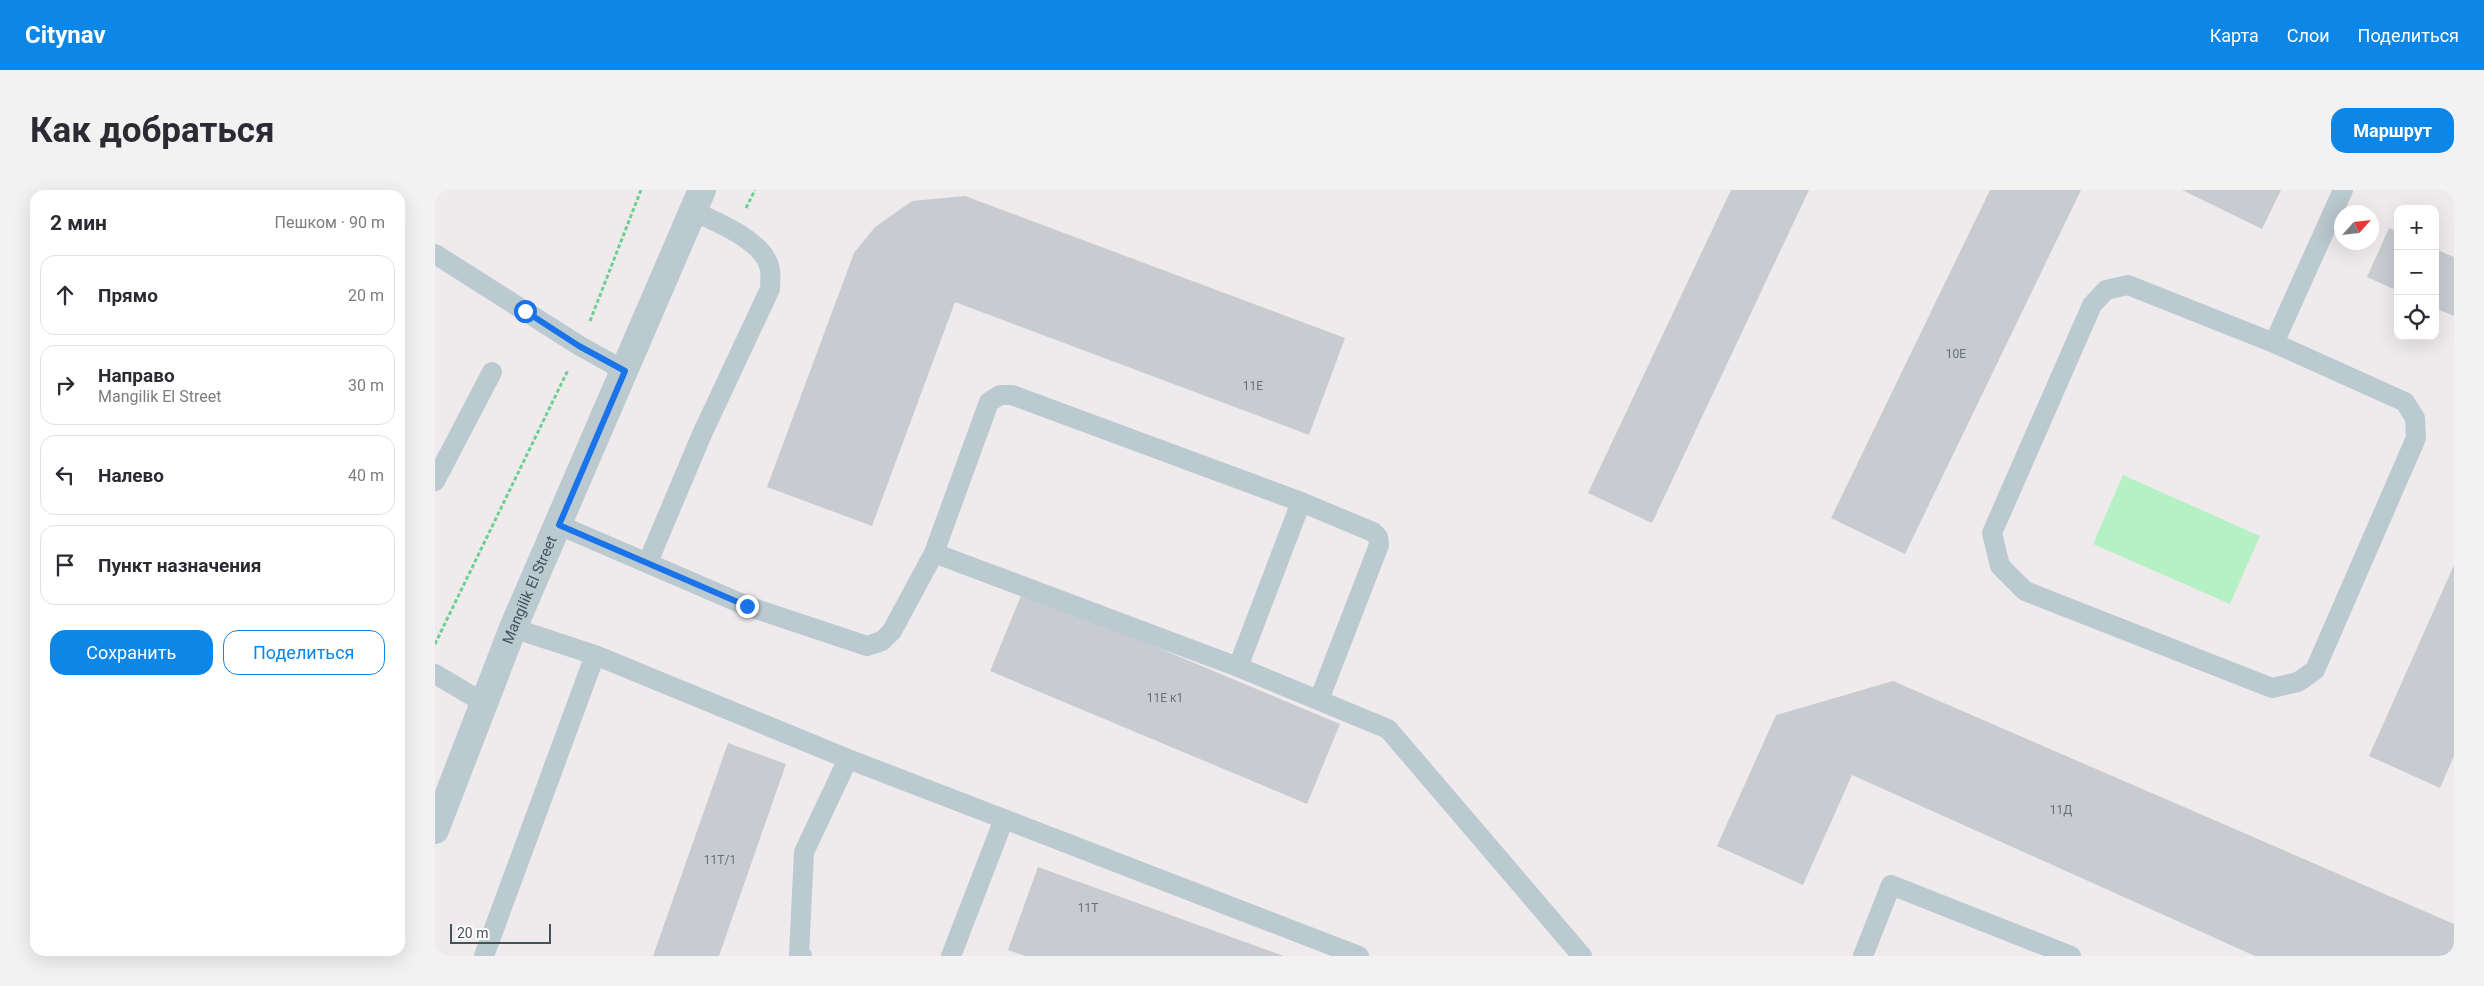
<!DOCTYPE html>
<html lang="ru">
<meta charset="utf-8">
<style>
:root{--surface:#fff;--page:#f2f2f3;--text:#2b2b33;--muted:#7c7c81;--line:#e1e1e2;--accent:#0c87e8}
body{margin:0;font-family:Roboto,sans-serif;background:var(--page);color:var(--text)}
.controls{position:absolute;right:15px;top:15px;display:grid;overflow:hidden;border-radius:10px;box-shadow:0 5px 20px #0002}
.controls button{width:45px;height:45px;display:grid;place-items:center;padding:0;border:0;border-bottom:1px solid var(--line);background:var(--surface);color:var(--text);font:25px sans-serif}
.compass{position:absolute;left:1899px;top:15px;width:45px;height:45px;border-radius:50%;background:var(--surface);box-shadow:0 5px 20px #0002;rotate:63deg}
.scale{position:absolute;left:15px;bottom:12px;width:101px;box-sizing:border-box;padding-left:5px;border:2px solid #43525a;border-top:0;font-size:14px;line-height:18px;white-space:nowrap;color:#43525a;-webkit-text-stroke:4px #fff;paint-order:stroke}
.stop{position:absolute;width:15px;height:15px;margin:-11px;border:4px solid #1a73e8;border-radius:50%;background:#fff}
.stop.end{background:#1a73e8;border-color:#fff;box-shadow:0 1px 5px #0008}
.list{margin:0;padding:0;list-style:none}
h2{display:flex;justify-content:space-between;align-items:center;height:65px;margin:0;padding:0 20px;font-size:21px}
h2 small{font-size:16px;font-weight:400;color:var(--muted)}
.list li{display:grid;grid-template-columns:32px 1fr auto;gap:15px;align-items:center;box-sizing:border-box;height:80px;margin:0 10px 10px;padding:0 10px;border:1px solid var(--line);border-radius:15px}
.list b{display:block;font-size:19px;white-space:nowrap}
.list p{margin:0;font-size:16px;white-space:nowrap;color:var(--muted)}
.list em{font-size:16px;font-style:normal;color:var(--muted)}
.actions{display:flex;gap:10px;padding:15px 20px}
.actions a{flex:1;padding:11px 0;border:1px solid var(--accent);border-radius:15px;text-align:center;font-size:18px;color:var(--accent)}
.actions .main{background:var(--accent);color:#fff}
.icon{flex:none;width:28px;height:28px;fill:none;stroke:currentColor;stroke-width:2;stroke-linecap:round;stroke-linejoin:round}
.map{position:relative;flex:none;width:2019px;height:766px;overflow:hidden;border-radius:15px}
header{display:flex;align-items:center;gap:30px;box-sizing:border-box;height:70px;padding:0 25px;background:var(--accent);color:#fff}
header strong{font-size:24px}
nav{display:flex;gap:28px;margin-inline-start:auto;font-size:18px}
.intro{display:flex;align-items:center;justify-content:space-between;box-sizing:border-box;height:120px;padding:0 30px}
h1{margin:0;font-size:35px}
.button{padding:12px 22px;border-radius:15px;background:var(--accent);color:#fff;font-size:18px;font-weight:700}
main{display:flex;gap:30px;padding:0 30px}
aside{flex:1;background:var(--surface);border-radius:15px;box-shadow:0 5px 20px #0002}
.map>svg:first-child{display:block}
.green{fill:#b5f1c5}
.building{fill:#c8ccd1}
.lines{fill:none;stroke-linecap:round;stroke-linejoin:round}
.path{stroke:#6bd192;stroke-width:3;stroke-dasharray:4 2.5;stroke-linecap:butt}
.service{stroke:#bbc9d0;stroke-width:20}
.minor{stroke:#bbc9d0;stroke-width:28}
.route{stroke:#1a73e8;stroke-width:6}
.labels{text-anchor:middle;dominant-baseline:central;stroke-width:4.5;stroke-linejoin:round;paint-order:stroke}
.number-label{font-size:12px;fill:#647078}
.street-label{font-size:15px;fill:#43525a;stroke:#fff}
</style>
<header>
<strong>Citynav</strong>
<nav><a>Карта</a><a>Слои</a><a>Поделиться</a></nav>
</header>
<div class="intro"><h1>Как добраться</h1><a class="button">Маршрут</a></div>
<main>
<aside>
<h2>2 мин<small>Пешком · 90 m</small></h2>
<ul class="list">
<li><svg class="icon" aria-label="ahead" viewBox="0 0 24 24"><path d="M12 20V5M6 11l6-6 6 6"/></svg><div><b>Прямо</b></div><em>20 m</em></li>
<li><svg class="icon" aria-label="right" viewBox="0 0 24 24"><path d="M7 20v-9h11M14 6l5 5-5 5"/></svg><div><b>Направо</b><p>Mangilik El Street</p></div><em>30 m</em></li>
<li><svg class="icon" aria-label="left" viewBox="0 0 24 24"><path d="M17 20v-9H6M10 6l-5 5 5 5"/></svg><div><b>Налево</b></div><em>40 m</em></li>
<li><svg class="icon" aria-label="arrive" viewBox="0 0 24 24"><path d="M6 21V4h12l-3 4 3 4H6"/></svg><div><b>Пункт назначения</b></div></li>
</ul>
<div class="actions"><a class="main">Сохранить</a><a>Поделиться</a></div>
</aside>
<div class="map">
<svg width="2019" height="766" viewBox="0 0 2019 766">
<rect width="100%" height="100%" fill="#efebec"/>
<!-- green -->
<path class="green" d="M1688,285l137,61 -30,68 -137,-60z"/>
<!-- building -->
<path class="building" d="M1296,0h78l-157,333 -64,-30z
M1555,0h91l-176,364 -74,-36z
M1747,0h99l-19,39z
M530,6l380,142 -36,97 -354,-133 -83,224 -105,-39 87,-234 21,-26 37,-26z
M1954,38l9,4v59l-31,-14z
M2000,59l19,8v59l-19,-8z
M2019,375v191l-14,32 -71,-32z
M588,401l317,133 -33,80 -317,-133z
M1458,491l561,243v32h-199l-403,-181 -49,110 -86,-39 59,-131z
M293,553l58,21 -67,192h-66z
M603,677l246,89h-259l-17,-6z"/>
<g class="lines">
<!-- path -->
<path class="path" d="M311,18l9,-18
M155,131l51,-131
M0,454l133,-274"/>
<!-- service -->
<path class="service" d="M0,64l145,92 45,25
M1693,95l146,58 131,59 10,16 1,20 -101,232 -17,12 -26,6 -247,-97 -25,-25 -8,-33 100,-228 14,-15z
M1839,153l69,-153
M0,291l57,-109
M866,312l72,30 5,5 1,8 -60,155
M124,335l188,81 120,40 15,-5 10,-10 42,-78 55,-151 11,-7h12l289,107 -63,165
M499,363l304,114 150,62 194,227
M213,372l54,-128 68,-145c0,-6 1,-13 0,-19 -4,-29 -54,-48 -77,-59
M78,438l82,27 253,104 -44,93 -5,103 3,1
M0,484l49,29
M413,569l156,60
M49,766l111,-301
M516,766l53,-137 355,137
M1428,766l28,-71 180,71"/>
<!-- minor -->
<path class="minor" id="s1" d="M0,640l78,-202 189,-438"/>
</g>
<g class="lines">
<!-- route -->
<path class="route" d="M90,121l54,35 46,25 -66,154 188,81"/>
</g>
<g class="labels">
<!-- number labels -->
<g class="number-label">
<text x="1521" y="164">10Е</text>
<text x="818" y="196">11Е</text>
<text x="730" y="508">11Е к1</text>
<text x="1626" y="620">11Д</text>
<text x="285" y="670">11Т/1</text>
<text x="653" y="718">11Т</text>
</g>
<!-- street labels -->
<g class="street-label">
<text stroke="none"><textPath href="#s1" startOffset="258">Mangilik El Street</textPath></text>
</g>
</g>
</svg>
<div class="controls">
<button>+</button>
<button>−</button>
<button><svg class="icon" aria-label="locate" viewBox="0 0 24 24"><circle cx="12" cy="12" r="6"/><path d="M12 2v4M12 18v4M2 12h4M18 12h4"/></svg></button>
</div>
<svg class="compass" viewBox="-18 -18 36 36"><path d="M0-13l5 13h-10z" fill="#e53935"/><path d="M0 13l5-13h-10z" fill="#7c7c81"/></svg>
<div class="scale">20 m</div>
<div class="stop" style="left:90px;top:121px"></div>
<div class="stop end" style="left:312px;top:416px"></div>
</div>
</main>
